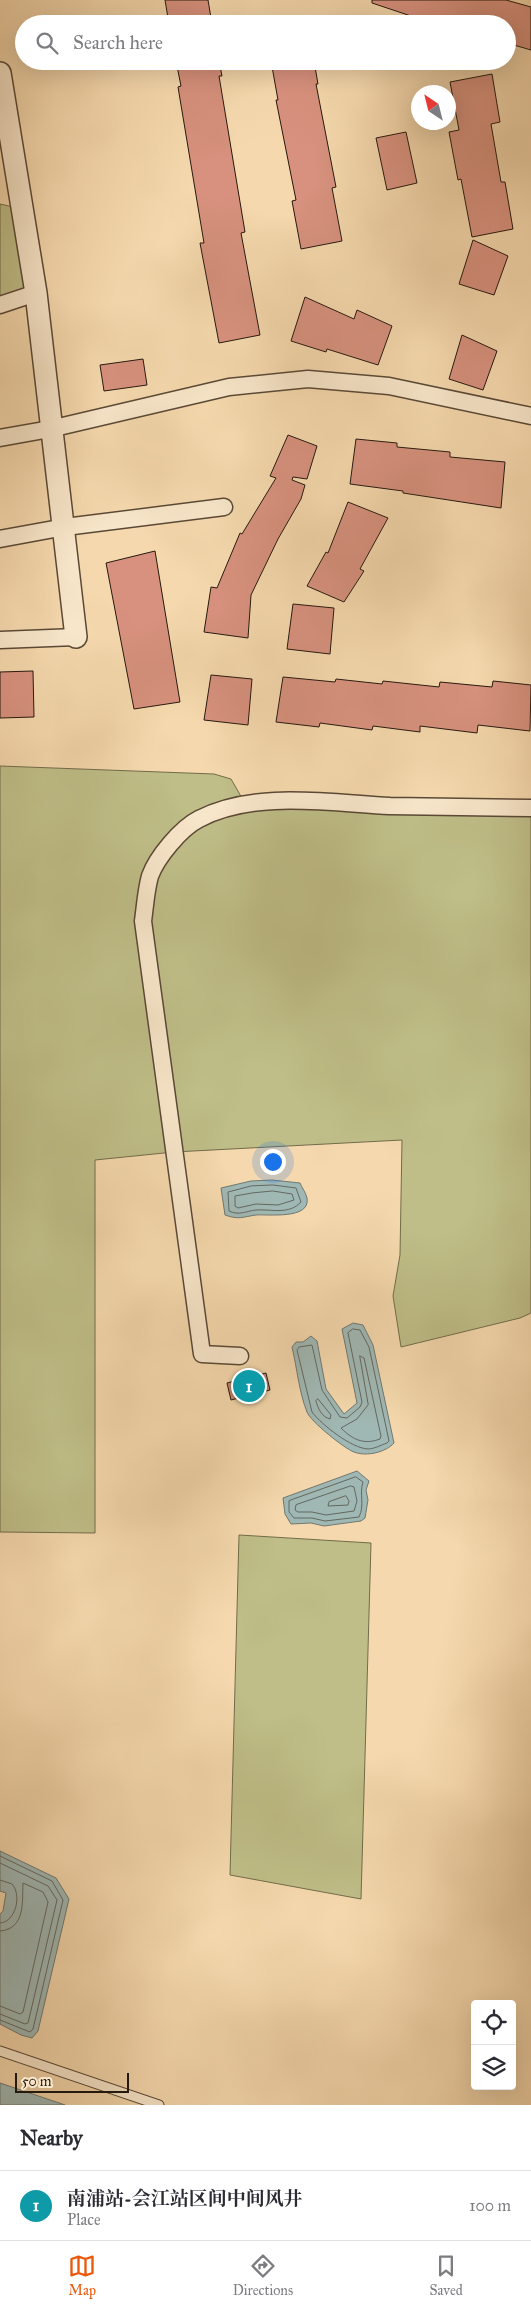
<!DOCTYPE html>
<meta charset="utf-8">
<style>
:root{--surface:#fff;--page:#f7f7f7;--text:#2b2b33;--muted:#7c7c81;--line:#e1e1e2;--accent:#ea580c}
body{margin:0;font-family:"IM FELL Great Primer","Noto Serif SC",serif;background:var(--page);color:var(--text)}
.controls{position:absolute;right:15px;bottom:15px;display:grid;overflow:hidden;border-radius:5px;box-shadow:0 5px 20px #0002}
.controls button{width:45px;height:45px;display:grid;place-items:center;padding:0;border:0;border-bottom:1px solid var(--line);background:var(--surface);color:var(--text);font:25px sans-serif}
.compass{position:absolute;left:411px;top:85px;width:45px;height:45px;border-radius:50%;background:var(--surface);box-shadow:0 5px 20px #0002;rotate:325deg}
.scale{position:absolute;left:15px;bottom:12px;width:114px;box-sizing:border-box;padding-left:5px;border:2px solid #26190e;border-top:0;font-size:14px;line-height:18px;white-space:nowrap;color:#26190e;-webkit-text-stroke:4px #f8e6ca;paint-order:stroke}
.you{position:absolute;left:272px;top:1161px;width:18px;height:18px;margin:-12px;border:4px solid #fff;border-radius:50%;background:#1a73e8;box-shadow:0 0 0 8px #1a73e833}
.badge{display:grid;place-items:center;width:32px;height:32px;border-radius:50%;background:var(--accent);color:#fff;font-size:16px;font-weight:700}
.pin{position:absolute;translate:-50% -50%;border:2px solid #fff;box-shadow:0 1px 5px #0006}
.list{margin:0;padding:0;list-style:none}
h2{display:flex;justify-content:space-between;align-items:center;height:65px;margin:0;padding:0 20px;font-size:21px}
h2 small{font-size:16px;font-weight:400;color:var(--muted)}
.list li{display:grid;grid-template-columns:32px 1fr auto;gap:15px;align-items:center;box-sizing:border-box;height:70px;padding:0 20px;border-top:1px solid var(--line)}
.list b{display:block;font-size:19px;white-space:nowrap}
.list p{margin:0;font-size:16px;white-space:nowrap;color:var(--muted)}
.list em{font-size:16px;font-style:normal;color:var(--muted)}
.icon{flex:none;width:28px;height:28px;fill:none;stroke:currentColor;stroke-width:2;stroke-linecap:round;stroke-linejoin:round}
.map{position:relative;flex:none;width:531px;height:2105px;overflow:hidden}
.search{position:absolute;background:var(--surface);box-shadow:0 5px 20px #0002;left:15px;right:15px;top:15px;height:55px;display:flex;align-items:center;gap:12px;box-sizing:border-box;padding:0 18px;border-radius:28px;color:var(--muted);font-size:19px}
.sheet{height:135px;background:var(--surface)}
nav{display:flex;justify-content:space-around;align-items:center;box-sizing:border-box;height:70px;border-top:1px solid var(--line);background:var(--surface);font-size:14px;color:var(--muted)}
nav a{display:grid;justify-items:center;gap:2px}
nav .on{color:var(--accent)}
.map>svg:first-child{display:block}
.green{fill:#bfbe88;stroke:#726c4b}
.water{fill:#a0b8b4;stroke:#6f7872}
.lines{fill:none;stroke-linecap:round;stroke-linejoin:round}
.shore{stroke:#636861;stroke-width:1}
.building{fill:#d7917e;stroke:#26190e}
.service-casing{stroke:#5a4936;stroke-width:11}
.minor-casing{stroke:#5a4936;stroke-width:19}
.tertiary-casing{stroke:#5a4936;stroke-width:24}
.service{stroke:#f8e6ca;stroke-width:9}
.minor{stroke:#f8e6ca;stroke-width:16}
.tertiary{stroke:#f8e6ca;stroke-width:21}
</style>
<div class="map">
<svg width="531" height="2105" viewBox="0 0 531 2105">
<rect width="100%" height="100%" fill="#f5d8ad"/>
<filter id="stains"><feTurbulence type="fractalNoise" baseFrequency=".004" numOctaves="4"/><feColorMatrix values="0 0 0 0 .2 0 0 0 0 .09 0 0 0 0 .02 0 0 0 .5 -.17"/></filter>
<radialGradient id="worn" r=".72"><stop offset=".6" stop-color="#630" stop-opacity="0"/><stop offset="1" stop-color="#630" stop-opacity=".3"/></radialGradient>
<!-- green -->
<path class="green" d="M0,204l22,5 14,84 -36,12z
M0,766l214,8 17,5 15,26h285v508l-11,5 -119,29 -8,-51 7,-41 2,-115 -228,12 -79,8v373l-95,-1z
M239,1535l132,8 -10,356 -131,-24z"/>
<!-- water -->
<path class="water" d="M272,1180l28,3c2,5 6,10 7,15 4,22 -40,16 -51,17 -14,2 -17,5 -31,0l-4,-27 30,-7z
M353,1323l10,2 10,20 21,98c-8,9 -27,14 -40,9 -9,-3 -44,-31 -47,-40 -8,-20 -10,-44 -15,-65l4,-5h7l8,-6 6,5 9,48 18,25 13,-11 -15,-74z
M357,1471l12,10 -3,9 2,10 -3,18 -4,3 -37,5 -13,-3 -20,1 -6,-10 -2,-16z
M0,1851l56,27 13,21 -31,132 -6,7 -11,-3 -21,-11v-110l3,-3 3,-18 -6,-2z
M0,2083l65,22h-65z"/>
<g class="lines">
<!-- shore -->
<path class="shore" d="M273,1185l23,3 5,14c-12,13 -29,7 -45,8 -10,1 -17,6 -27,1l-1,-19 23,-6z
M273,1191l19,3 2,6 -16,5 -22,-1 -18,4 -3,-2v-10l17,-3z
M353,1329l7,1 9,17 20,94 -2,2c-6,2 -13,6 -19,6 -17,-1 -46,-24 -56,-37l-15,-62 2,-3 13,-2 10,45 18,27 7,1 13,-11 2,-5 -14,-69z
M360,1356l4,2 17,78 -1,3c-16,6 -27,1 -39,-11l16,-9 11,-14z
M318,1399l13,16 -1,4c-8,-2 -12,-10 -14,-18z
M356,1477l7,5c-4,12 2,23 -4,35l-34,4 -13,-3h-18l-5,-6v-11z
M351,1486l3,1 3,14 -3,10 -28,4 -14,-3h-14l-3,-2 1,-5z
M346,1496l3,5 -1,4 -20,1 1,-4z
M0,1856l52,25 11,19 -30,129 -3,3 -30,-12
M0,1863l48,23 9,14 -29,123 -3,1 -25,-10
M0,1880l12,4c10,11 4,38 -12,39
M0,1931c26,-2 22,-30 23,-48l20,9 5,10 -25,110 -3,2 -20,-8"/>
</g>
<!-- building -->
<path class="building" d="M165,0h43l4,24h-43z
M372,0h134l25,7v43l-24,-7v-19h-72l-63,-21z
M176,61h43l3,15h-3l26,156 -4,1 19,102 -41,8 -19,-100h4l-26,-156 3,-1z
M271,61h43l4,23h-2l20,103 -4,1 10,53 -41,8 -9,-48 4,-1 -20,-100h2z
M492,74l8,48 -9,2 10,58h4l8,47 -41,8 -11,-58 -3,1 -9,-48 10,-2 -9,-48z
M406,132l11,51 -30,7 -11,-52z
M473,240l35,16 -14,39 -35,-11z
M305,297l49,22 3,-9 35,16 -14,39 -51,-16 -1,3 -35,-11z
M462,335l35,16 -14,39 -34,-11z
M143,359l4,26 -43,6 -4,-26z
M288,435l29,11 -10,33 -14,-2 -1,3 13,5 -4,14 -23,40 -27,56 -3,43 -44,-6 7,-45 6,1 23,-55 2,1 34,-56 -6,-2z
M356,439l41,4v4l53,5v5l55,5 -4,46 -98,-15v-2l-53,-7z
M348,502l40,16 -28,51 4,2 -20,31 -37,-16 19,-34 2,1z
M155,551l25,151 -46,7 -28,-146z
M293,604l41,4 -4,46 -43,-5z
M33,671l1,46 -34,1v-46z
M211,675l41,4 -4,46 -44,-5z
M283,677l52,5 1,-3 46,5 1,-3 56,6 1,-5 52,5 1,-6 38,4 -1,46 -52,-6 -1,8 -57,-7v6l-47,-6 -1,4 -52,-7 -1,4 -43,-5z
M266,1373l4,17 -39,10 -4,-17z"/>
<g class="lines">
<defs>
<path id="service" d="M0,2051l159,54"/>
<path id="minor" d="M0,305l36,-12
M0,438l50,-9 179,-42 79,-8 81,7 142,30
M0,539l65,-12 159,-20
M0,640l76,-3
M240,1356l-38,-2 -59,-433c2,-14 3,-31 7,-45 7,-19 31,-48 49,-57 55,-29 131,-16 191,-13 47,1 94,1 141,2"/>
<path id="tertiary" d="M0,73l36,220 40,344"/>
</defs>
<!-- service casing -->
<use href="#service" class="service-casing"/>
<!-- minor casing -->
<use href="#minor" class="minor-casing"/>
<!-- tertiary casing -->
<use href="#tertiary" class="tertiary-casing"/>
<!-- service -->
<use href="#service" class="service"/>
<!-- minor -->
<use href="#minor" class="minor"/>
<!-- tertiary -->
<use href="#tertiary" class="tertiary"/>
</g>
<rect width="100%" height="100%" filter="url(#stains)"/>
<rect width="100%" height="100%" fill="url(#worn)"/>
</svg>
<div class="controls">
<button><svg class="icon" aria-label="locate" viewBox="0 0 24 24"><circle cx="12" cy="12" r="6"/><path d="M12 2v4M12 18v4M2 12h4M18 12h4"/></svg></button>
<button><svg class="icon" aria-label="layers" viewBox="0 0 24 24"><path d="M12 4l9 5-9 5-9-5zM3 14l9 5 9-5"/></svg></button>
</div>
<svg class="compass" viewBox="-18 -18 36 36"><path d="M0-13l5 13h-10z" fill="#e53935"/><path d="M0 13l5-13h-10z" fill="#7c7c81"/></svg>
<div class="scale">50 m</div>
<div class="you"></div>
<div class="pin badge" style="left:249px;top:1386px;background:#0f9aa8">1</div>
<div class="search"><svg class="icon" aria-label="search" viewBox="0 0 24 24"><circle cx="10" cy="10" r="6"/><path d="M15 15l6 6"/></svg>Search here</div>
</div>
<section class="sheet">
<h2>Nearby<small></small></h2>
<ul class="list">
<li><span class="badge" style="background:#0f9aa8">1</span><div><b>南浦站-会江站区间中间风井</b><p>Place</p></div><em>100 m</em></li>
</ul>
</section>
<nav>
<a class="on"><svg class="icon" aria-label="map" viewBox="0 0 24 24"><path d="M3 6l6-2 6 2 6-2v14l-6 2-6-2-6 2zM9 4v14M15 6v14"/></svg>Map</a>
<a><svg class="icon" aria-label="directions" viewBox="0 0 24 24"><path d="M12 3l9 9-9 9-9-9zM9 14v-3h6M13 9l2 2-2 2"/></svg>Directions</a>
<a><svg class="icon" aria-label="saved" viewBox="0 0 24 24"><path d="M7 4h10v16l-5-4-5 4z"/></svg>Saved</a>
</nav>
